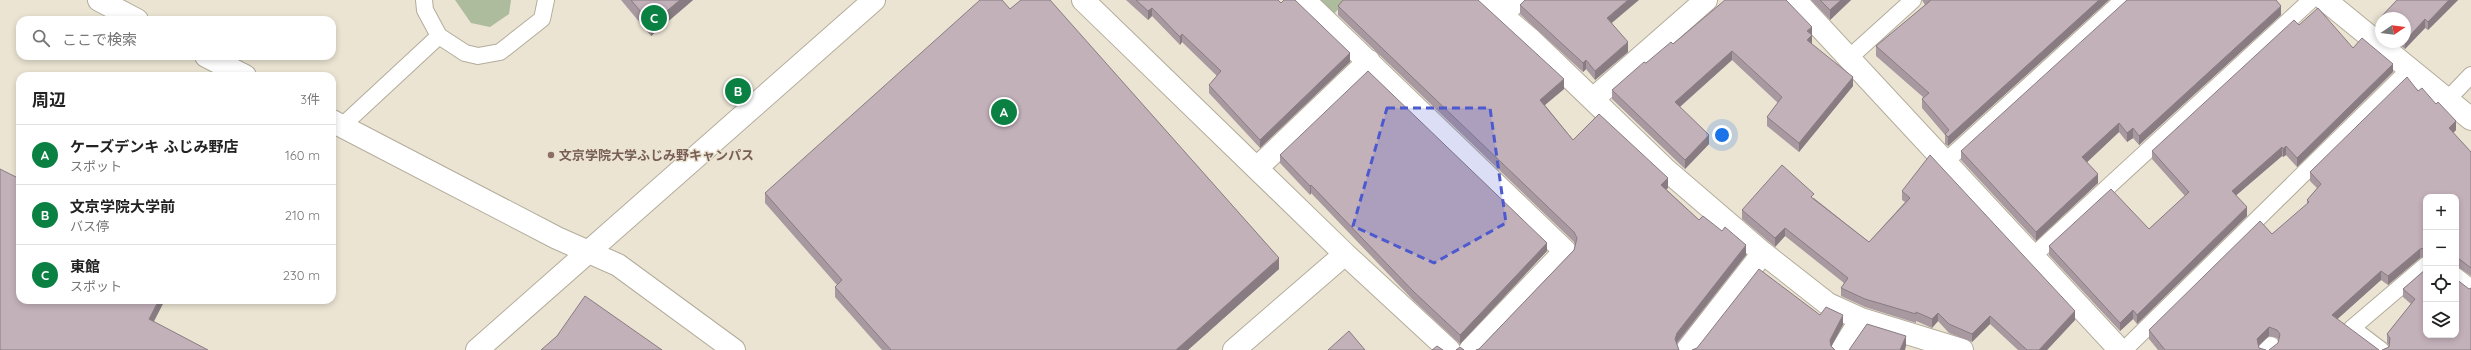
<!DOCTYPE html>
<html lang="ja">
<meta charset="utf-8">
<style>
:root{--surface:#fff;--page:#f6f6f6;--text:#222;--muted:#767676;--line:#e0e0e0;--accent:#0b8043}
body{margin:0;font-family:Quicksand,"Noto Sans JP",sans-serif;background:var(--page);color:var(--text)}
.controls{position:absolute;right:12px;bottom:12px;display:grid;overflow:hidden;border-radius:8px;box-shadow:0 2px 6px #0003}
.controls button{width:36px;height:36px;display:grid;place-items:center;padding:0;border:0;border-bottom:1px solid var(--line);background:var(--surface);color:var(--text);font:20px sans-serif}
.compass{position:absolute;left:2375px;top:12px;width:36px;height:36px;border-radius:50%;background:var(--surface);box-shadow:0 2px 6px #0003;rotate:77deg}
.you{position:absolute;left:1722px;top:135px;width:14px;height:14px;margin:-10px;border:3px solid #fff;border-radius:50%;background:#1a73e8;box-shadow:0 0 0 6px #1a73e833}
.badge{display:grid;place-items:center;width:26px;height:26px;border-radius:50%;background:var(--accent);color:#fff;font-size:13px;font-weight:700}
.pin{position:absolute;translate:-50% -50%;border:2px solid #fff;box-shadow:0 1px 4px #0006}
.list{margin:0;padding:0;list-style:none}
h2{display:flex;justify-content:space-between;align-items:center;height:52px;margin:0;padding:0 16px;font-size:17px}
h2 small{font-size:13px;font-weight:400;color:var(--muted)}
.list li{display:grid;grid-template-columns:26px 1fr auto;gap:12px;align-items:center;box-sizing:border-box;height:60px;padding:0 16px;border-top:1px solid var(--line)}
.list b{display:block;font-size:15px;white-space:nowrap}
.list p{margin:0;font-size:13px;white-space:nowrap;color:var(--muted)}
.list em{font-size:13px;font-style:normal;color:var(--muted)}
.icon{flex:none;width:22px;height:22px;fill:none;stroke:currentColor;stroke-width:2;stroke-linecap:round;stroke-linejoin:round}
.map{position:relative;flex:none;width:2471px;height:350px;overflow:hidden}
.search{position:absolute;background:var(--surface);box-shadow:0 2px 6px #0003;left:16px;top:16px;width:320px;height:44px;display:flex;align-items:center;gap:10px;box-sizing:border-box;padding:0 14px;border-radius:12px;color:var(--muted);font-size:15px}
.panel{position:absolute;background:var(--surface);box-shadow:0 2px 6px #0003;left:16px;top:72px;width:320px;height:232px;border-radius:12px}
.map>svg:first-child{display:block}
.green{fill:#acbc9c}
.lines{fill:none;stroke-linecap:round;stroke-linejoin:round}
.lane-casing{stroke:#b3ac9b;stroke-width:18}
.street-casing{stroke:#b3ac9b;stroke-width:24}
.secondary-casing{stroke:#b3ac9b;stroke-width:24}
.lane{stroke:#fff;stroke-width:16}
.street{stroke:#fff;stroke-width:22}
.secondary{stroke:#fff;stroke-width:22}
.wall{fill:#a898a0}
.shaded-wall{fill:#887c82}
.building{fill:#c3b1ba;stroke:#887c82}
.marked{fill:#4d59cf;fill-opacity:0.2;stroke:#4d59cf;stroke-width:3;stroke-dasharray:8 5;stroke-linejoin:round}
.education-dot{fill:#8d6e63;stroke:#ebe4d3;stroke-width:1.5}
.labels{text-anchor:middle;dominant-baseline:central;stroke-width:3;stroke-linejoin:round;paint-order:stroke}
.education-label{font-size:13px;font-weight:bold;fill:#785e54;stroke:#ebe4d3;text-anchor:start}
</style>
<div class="map">
<svg width="2471" height="350" viewBox="0 0 2471 350">
<rect width="100%" height="100%" fill="#ebe4d3"/>
<!-- green -->
<path class="green" d="M455,0h56l-2,14 -19,13 -19,-4z
M1315,0h32l-15,16z"/>
<g class="lines">
<defs>
<path id="lane" d="M424,0l1,10 14,26 26,17 13,3 22,-4 42,-33 4,-19
M1849,58l64,-58
M2447,100l24,-25
M342,126l97,-90
M1946,161l177,-161
M2033,256l278,-256
M2456,276l15,12
M2124,350l286,-281
M2266,350l5,-5
M2381,350l-29,-22 74,-63"/>
<path id="street" d="M1083,0l262,254 104,96
M1304,0l261,251 -95,99
M1484,0l47,40 133,128 99,85 65,51 33,15 101,31
M1795,0l325,350
M2325,0l146,119
M1501,14l17,-14
M1593,99l113,-99
M1258,167l111,-106
M1234,350l111,-96
M1687,350l76,-97
M1842,350l19,-31"/>
<path id="secondary" d="M99,0l38,20
M206,56l39,20
M332,121l225,117 61,27 116,85
M477,350l397,-350"/>
</defs>
<!-- lane casing -->
<use href="#lane" class="lane-casing"/>
<!-- street casing -->
<use href="#street" class="street-casing"/>
<!-- secondary casing -->
<use href="#secondary" class="secondary-casing"/>
<!-- lane -->
<use href="#lane" class="lane"/>
<!-- street -->
<use href="#street" class="street"/>
<!-- secondary -->
<use href="#secondary" class="secondary"/>
</g>
<!-- wall -->
<path class="wall" d="M621,0h72l-42,36z
M1126,0h152l72,62 -90,86 -51,-55v-8l8,-9 -35,-34 -2,3 -28,-29 -4,4z
M1811,0h40l-21,20z
M1922,0h187l-161,146 -3,-2v-9l-23,-27v-9l1,-2 -47,-41v-10l49,-41z
M2397,0h61l-30,30 -3,-2 -20,21 -9,-7h9v-24h-24v12l-2,-2v-9z
M1520,5l92,18 16,29 -33,28 -9,-11 -3,3 -63,-58z
M1338,6l226,83 -19,16 28,35 95,48 -2,1 33,31 47,35 -69,89 -198,5 95,-99 1,-5 -1,-3 -236,-227z
M1010,9l269,260 -91,81h-306l-47,-53v-10l2,-2 -72,-82v-10z
M2281,15l-142,130 -6,-7 -6,4 -8,-10 -32,30 11,21 -62,58 -75,-81v-9z
M2299,25l54,23 40,24 -96,95 -11,-12 -3,2 -1,-1 -46,39 11,21 -110,108 -4,-5 -13,12 -71,-76v-9l100,-17 36,-33 -33,-37v-8z
M1812,27v17l41,42 -54,66 -32,-26v-9l11,-14 -46,-43 -52,47 29,37 -24,25 -73,-70v-9l34,-27 27,-19z
M2418,91l38,39 -3,3 18,19v124l-13,-9h-2v-70h-30v59l-6,2 -32,27 -7,-5 -44,39 -59,24 1,-3 -2,-2 -8,-2 -10,10v2l7,2h-108l-9,-11v-9l123,-96 35,-29v-5l10,-12 -7,-7v-9z
M1280,155l267,96 -87,93 -46,-43 -103,-108 -1,2 -30,-32z
M1902,191l173,129 -28,30h-29l-28,-26 -18,18 -23,-9 -11,-12 -6,7 -16,-7v2l-51,-16 -24,-11v-8l3,-5 -59,-47 -10,11 -33,-28v-9l72,-12 55,44 36,-40 -3,-2z
M2426,269v66l-37,12v-2l-2,-2v-9l24,-30 -8,-7v-8z"/>
<!-- shaded-wall -->
<path class="shaded-wall" d="M680,0h13l-42,36v-12z
M1628,0h11l-32,27v-9z
M1841,0h10l-21,20v-10z
M2099,0h10l-161,146v-9z
M2449,0h9l-30,30v-8z
M2281,6v9l-142,130v-9z
M1152,8v8l-4,4v-9z
M2425,19v9l-20,21v-8z
M1812,27v18l-5,4v-18z
M1182,34v8l-2,3v-8z
M1628,42v10l-33,28v-9z
M1732,51v9l-57,51v-9z
M1350,53v9l-90,86v-8z
M1586,60v9l-3,3v-9z
M2393,64v8l-96,95v-9z
M1853,77v9l-54,66v-9z
M1564,79v10l-24,20v-9z
M2456,121v9l-7,7v-9z
M2119,123v9l-37,35v-10z
M2133,128v10l-6,4v-9z
M1709,135v9l-24,25v-9z
M2286,146v9l-3,2v-8z
M2282,147v9l-50,43v-8z
M2098,174v9l-62,58v-9z
M1668,178v10l-7,6v-9z
M1311,185v8l-1,2v-9z
M2247,207v9l-110,108v-9z
M1785,228v8l-10,11v-9z
M1547,243v8l-87,93v-9z
M1746,245v10l-69,87 -2,7v-10l2,-6z
M2420,249v9l-32,27v-9z
M1279,258v11l-91,81h-12z
M2381,271v9l-49,44v-9z
M159,300h6l-16,31v-12z
M2133,310v9l-13,12v-8z
M2075,311v9l-28,30h-8z
M1938,313v8l-6,7v-9z
M1843,315v10l-13,24v-9z
M1990,316v8l-18,18v-8z
M2269,327v9l-12,11v-8z
M1906,336v10l-1,4h-5z"/>
<!-- building -->
<path class="building" d="M631,0h49l-29,24z
M980,0h22l8,9 11,-9h29l229,258 -103,92h-285l-56,-63 7,-7 -77,-87z
M1136,0h142l3,3 3,-3h11l55,53 -90,87 -51,-55 12,-14 -39,-37 -2,3 -28,-29 -4,3z
M1343,0h135l86,79 -24,21 33,40 26,-26 69,64 -7,7 38,35 4,-4 19,15 3,-4 21,18 -69,88 -2,6 4,11h-203l3,-1 95,-99 3,-12 -3,-6 -236,-226z
M1525,0h103l-21,18 21,24 -33,29 -9,-11 -3,3 -63,-58z
M1725,0h61l26,27 -5,4 5,4 -5,5 46,37 -54,66 -32,-26 15,-20 -50,-46 -57,51 34,33 -24,25 -73,-70 32,-28 2,1 25,-21 2,2z
M1820,0h21l-11,10z
M1930,0h169l-151,137 -3,-3 4,-4 -27,-31 7,-6 -53,-47 54,-45z
M2127,0h149l5,6 -142,130 -6,-8 -6,5 -8,-10 -37,34 16,17 -62,58 -75,-81z
M2397,0h52l-21,22 -3,-3 -20,22v-23h-24v3l-2,-2z
M2318,8l35,40 9,-10 31,26 -96,94 -11,-12 -3,3 -1,-2 -50,44 15,16 -110,108 -4,-5 -13,13 -71,-77 62,-57 38,40 40,-37 -37,-41 142,-131 5,5z
M1368,71l179,172 -87,92 -46,-43 -103,-107 -1,1 -30,-31z
M2407,77l11,14 4,-3 14,16 2,-2 18,19 -7,7 22,24v116l-13,-10h-2v-61h-30v51l-6,1 -32,27 -7,-5 -49,44 47,35h-110l9,-7 2,-9 -3,-4 -8,-3 -12,12 2,9 7,2h-101l-16,-20 111,-109 12,13 37,-32 -2,-2 14,-16 -11,-12z
M1930,155l145,156 -36,39h-12l-37,-34 -18,18 -23,-10 -11,-11 -6,6 -16,-7v2l-51,-15 -24,-11 7,-10 -63,-50 -10,10 -33,-28 40,-45 32,29 -3,3 58,45 41,-44 -8,-7z
M0,169l20,10v121h139l-10,19 59,31h-208z
M1759,269l61,46 6,-8 17,8 -13,25 1,6 4,4h-143l5,-2z
M2426,269v66h30v-56l13,10 2,-1v62h-89l7,-3 1,-9 -3,-4 28,-35 -12,-10z
M585,296l77,54h-121l16,-14z
M1867,324l39,12 -6,14h-51z
M1349,331l16,19h-37z
M1437,346l6,4h-11z
M1460,347l4,3h-8z"/>
<!-- marked area -->
<path class="marked" d="M1387,108h103l16,115 -72,40 -81,-37z"/>
<!-- markers -->
<circle class="education-dot" cx="551" cy="155" r="4"/>
<g class="labels">
<!-- education labels -->
<g class="education-label">
<text x="559" y="155">文京学院大学ふじみ野キャンパス</text>
</g>
</g>
</svg>
<div class="controls">
<button>+</button>
<button>−</button>
<button><svg class="icon" aria-label="locate" viewBox="0 0 24 24"><circle cx="12" cy="12" r="6"/><path d="M12 2v4M12 18v4M2 12h4M18 12h4"/></svg></button>
<button><svg class="icon" aria-label="layers" viewBox="0 0 24 24"><path d="M12 4l9 5-9 5-9-5zM3 14l9 5 9-5"/></svg></button>
</div>
<svg class="compass" viewBox="-18 -18 36 36"><path d="M0-13l5 13h-10z" fill="#e53935"/><path d="M0 13l5-13h-10z" fill="#767676"/></svg>
<div class="you"></div>
<div class="pin badge" style="left:1004px;top:112px">A</div>
<div class="pin badge" style="left:738px;top:91px">B</div>
<div class="pin badge" style="left:654px;top:18px">C</div>
<div class="search"><svg class="icon" aria-label="search" viewBox="0 0 24 24"><circle cx="10" cy="10" r="6"/><path d="M15 15l6 6"/></svg>ここで検索</div>
<section class="panel">
<h2>周辺<small>3件</small></h2>
<ul class="list">
<li><span class="badge">A</span><div><b>ケーズデンキ ふじみ野店</b><p>スポット</p></div><em>160 m</em></li>
<li><span class="badge">B</span><div><b>文京学院大学前</b><p>バス停</p></div><em>210 m</em></li>
<li><span class="badge">C</span><div><b>東館</b><p>スポット</p></div><em>230 m</em></li>
</ul>
</section>
</div>
